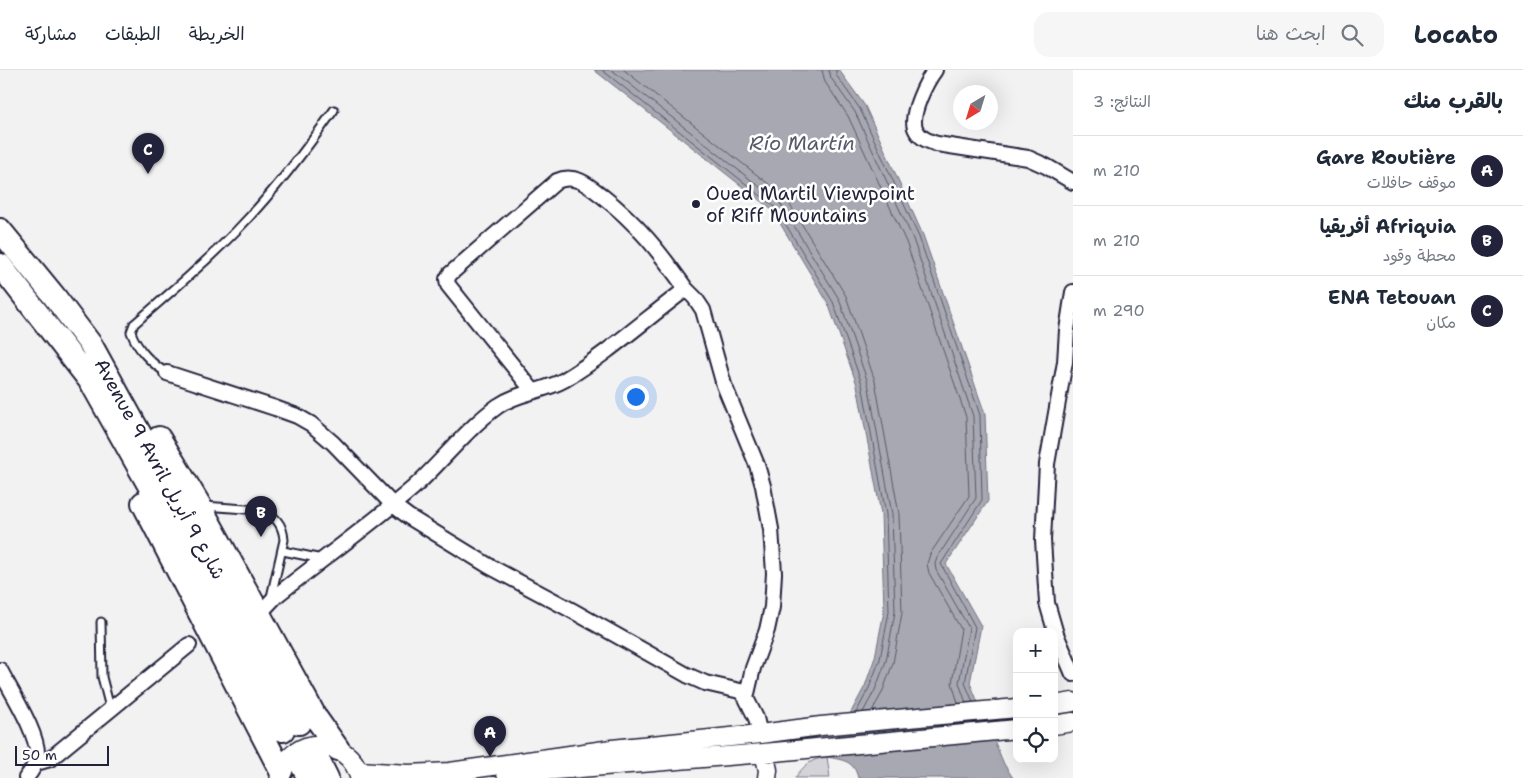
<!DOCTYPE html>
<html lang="ar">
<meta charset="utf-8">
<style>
:root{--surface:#fff;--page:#f6f6f7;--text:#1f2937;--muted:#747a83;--line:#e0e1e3;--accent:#22223b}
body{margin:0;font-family:"Shantell Sans","Playpen Sans Arabic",sans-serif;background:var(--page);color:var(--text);direction:rtl}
.controls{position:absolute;right:15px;bottom:15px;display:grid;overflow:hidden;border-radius:10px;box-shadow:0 5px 20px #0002}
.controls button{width:45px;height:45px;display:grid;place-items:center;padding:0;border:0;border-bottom:1px solid var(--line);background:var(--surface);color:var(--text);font:25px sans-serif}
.compass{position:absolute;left:953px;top:15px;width:45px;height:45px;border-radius:50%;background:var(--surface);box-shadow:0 5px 20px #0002;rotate:218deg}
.scale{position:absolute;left:15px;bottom:12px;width:94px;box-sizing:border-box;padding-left:5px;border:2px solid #22223b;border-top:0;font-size:14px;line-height:18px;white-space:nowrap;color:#22223b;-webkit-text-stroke:4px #fff;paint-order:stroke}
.you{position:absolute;left:635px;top:326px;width:18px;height:18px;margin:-12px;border:4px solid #fff;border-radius:50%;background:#1a73e8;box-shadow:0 0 0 8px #1a73e833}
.badge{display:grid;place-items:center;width:32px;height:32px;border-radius:50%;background:var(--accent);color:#fff;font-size:16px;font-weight:700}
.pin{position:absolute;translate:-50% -41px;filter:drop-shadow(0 1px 2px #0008)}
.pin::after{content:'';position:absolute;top:26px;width:18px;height:15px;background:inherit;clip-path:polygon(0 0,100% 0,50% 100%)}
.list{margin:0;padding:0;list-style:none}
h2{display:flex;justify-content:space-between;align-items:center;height:65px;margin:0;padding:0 20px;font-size:21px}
h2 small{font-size:16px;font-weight:400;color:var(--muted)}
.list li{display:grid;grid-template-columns:32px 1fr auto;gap:15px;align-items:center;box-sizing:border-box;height:70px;padding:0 20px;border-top:1px solid var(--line)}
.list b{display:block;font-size:19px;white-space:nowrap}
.list p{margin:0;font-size:16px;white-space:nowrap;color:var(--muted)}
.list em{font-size:16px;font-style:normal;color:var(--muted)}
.icon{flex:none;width:28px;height:28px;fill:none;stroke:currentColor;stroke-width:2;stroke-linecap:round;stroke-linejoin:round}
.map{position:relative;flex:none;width:1073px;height:708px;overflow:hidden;direction:ltr}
header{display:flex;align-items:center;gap:30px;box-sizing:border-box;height:70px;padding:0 25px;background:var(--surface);border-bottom:1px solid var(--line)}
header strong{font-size:24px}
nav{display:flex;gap:28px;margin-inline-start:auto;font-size:18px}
.search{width:350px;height:45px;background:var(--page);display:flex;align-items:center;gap:12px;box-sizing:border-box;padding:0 18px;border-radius:15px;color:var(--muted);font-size:19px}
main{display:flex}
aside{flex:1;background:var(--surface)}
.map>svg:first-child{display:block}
.green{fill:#d3d3d8;stroke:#7a7a8a}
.water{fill:#a8a8b2;stroke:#727282}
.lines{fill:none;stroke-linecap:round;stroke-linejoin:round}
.shore{stroke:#58586b;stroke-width:1}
.service-casing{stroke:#22223b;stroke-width:11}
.minor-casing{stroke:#22223b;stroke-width:18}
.tertiary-casing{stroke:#22223b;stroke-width:21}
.secondary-casing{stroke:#22223b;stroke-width:22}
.trunk-casing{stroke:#22223b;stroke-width:26}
.service{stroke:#fff;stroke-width:7}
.minor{stroke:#fff;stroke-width:14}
.tertiary{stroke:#fff;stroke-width:18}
.secondary{stroke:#fff;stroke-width:19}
.trunk{stroke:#fff;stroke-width:22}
.poi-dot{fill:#22223b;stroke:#fff;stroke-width:2}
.labels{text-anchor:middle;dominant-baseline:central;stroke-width:5;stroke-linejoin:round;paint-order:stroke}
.poi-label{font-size:19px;fill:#22223b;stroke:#fff;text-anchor:start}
.street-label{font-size:19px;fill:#22223b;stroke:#fff}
.water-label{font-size:20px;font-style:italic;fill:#58586b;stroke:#fff}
</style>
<header>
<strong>Locato</strong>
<div class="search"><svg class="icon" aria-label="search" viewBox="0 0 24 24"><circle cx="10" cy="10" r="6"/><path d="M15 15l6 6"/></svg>ابحث هنا</div>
<nav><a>الخريطة</a><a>الطبقات</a><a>مشاركة</a></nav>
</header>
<main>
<aside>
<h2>بالقرب منك<small>النتائج: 3</small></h2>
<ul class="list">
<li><span class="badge">A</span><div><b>Gare Routière</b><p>موقف حافلات</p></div><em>210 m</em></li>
<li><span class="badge">B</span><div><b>Afriquia أفريقيا</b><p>محطة وقود</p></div><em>210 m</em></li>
<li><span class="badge">C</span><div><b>ENA Tetouan</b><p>مكان</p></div><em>290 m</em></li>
</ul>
</aside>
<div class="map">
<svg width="1073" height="708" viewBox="0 0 1073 708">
<rect width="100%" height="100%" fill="#f2f2f3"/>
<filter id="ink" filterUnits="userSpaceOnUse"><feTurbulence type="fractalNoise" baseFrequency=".02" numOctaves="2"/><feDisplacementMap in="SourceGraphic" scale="10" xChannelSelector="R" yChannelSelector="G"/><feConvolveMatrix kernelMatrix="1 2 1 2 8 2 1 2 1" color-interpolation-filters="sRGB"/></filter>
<g filter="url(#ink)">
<!-- green -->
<path class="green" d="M827,687l3,21h-35c9,-13 16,-19 32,-21z"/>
<!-- water -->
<path class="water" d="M594,0h245l26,36 58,129 62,179 3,87 -42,63 35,62 -11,57 34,81 9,14h-155c-4,-18 -16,-18 -31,-21l38,-71 10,-29 9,-46 -3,-97 -24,-129 -29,-82 -56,-93z"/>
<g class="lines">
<!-- shore -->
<path class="shore" d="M602,0l173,137 58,95 29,82 24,130 3,98 -9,47 -11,29 -13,25
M612,0l168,133 59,96 29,84 24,131 3,98 -9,49 -11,29 -12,22
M624,0l161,127 61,99 29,85 24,133 3,99 -9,50 -11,30 -10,18
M822,0l3,12 23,34 58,126 60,175 3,79 -39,58 -3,10 2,9 32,56 -9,54 6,20
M829,0l2,8 24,34 58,127 60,177 3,82 -39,60 -2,6 1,6 33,58 -10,55 7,20
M836,0v5l24,34 59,128 61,178 2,85 -41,64 34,63 -10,56 8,19"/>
<defs>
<path id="service" d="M167,303c-15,-9 -30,-24 -36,-41l3,-8c36,-31 71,-61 104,-95 36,-37 67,-78 96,-119
M204,436l55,4c15,4 24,14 25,30l-13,57
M283,481l39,8
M101,552l1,55 8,31"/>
<path id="minor" d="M935,0c-9,12 -25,44 -20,58 4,10 13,13 22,16l91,14 18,8 27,16
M686,219l9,9 8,12 21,75 33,80 6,21 8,43 3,44 -2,34 -5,23 -14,38 -7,30
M1073,222l-6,38 -2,32 -18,102 -4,76 4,63 9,31 17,40
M167,303l108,35 22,8 14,8 22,19 60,62 16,12 80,49 84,45 114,64 18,8 35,8 6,7 10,20 4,16
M259,544l17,-18c45,-36 93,-70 137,-108 29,-26 53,-59 85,-82 20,-14 45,-14 66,-26 43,-26 82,-61 122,-91 -27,-38 -48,-65 -85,-94 -13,-10 -27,-22 -44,-14l-107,93 -3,5 1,6 85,106
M0,600c10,20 40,66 37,87 -1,8 -6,15 -11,21
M36,693l14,-4 139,-114"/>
<path id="tertiary" d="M1054,635l19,-3
M1054,655l19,-3
M764,683l4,17 -1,8
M359,701l50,3 41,-2 162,-23 148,-15 61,-8 196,-18
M506,704l258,-21 253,-24"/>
<path id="secondary" d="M280,708c9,-44 70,-43 80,0"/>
<path id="trunk" d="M0,160l54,66 37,49 99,180 51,88 58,110
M0,195l91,117 126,224 66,124
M159,368l41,68 116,212 22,31
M143,433l138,268
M316,686l11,22
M300,692l9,16"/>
</defs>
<!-- service casing -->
<use href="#service" class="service-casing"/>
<!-- minor casing -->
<use href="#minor" class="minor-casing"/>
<!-- tertiary casing -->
<use href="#tertiary" class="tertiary-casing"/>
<!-- secondary casing -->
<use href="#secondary" class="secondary-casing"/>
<!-- trunk casing -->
<use href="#trunk" class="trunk-casing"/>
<!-- service -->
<use href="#service" class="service"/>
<!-- minor -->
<use href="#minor" class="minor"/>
<!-- tertiary -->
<use href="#tertiary" class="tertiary"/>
<!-- secondary -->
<use href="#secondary" class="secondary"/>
<!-- trunk -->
<use href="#trunk" class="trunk"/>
</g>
</g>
<!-- markers -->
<circle class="poi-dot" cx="696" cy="134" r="5"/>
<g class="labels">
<!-- poi labels -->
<g class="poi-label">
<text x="706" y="123">Oued Martil Viewpoint<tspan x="706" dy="22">of Riff Mountains</tspan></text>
</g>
<!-- street labels -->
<g class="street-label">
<text transform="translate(160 399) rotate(61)">Avenue 9 Avril شارع 9 أبريل</text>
</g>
<!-- water labels -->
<g class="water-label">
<text x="802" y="73">Río Martín</text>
</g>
</g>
</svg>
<div class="controls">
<button>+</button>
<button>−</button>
<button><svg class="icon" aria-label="locate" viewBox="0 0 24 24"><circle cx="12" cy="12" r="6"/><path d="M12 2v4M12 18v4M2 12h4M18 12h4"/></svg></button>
</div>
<svg class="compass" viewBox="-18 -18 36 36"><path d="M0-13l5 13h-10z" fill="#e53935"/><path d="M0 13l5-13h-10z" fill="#747a83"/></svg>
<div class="scale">50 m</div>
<div class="you"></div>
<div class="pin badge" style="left:490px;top:687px">A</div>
<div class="pin badge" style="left:261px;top:467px">B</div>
<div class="pin badge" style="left:148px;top:104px">C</div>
</div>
</main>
